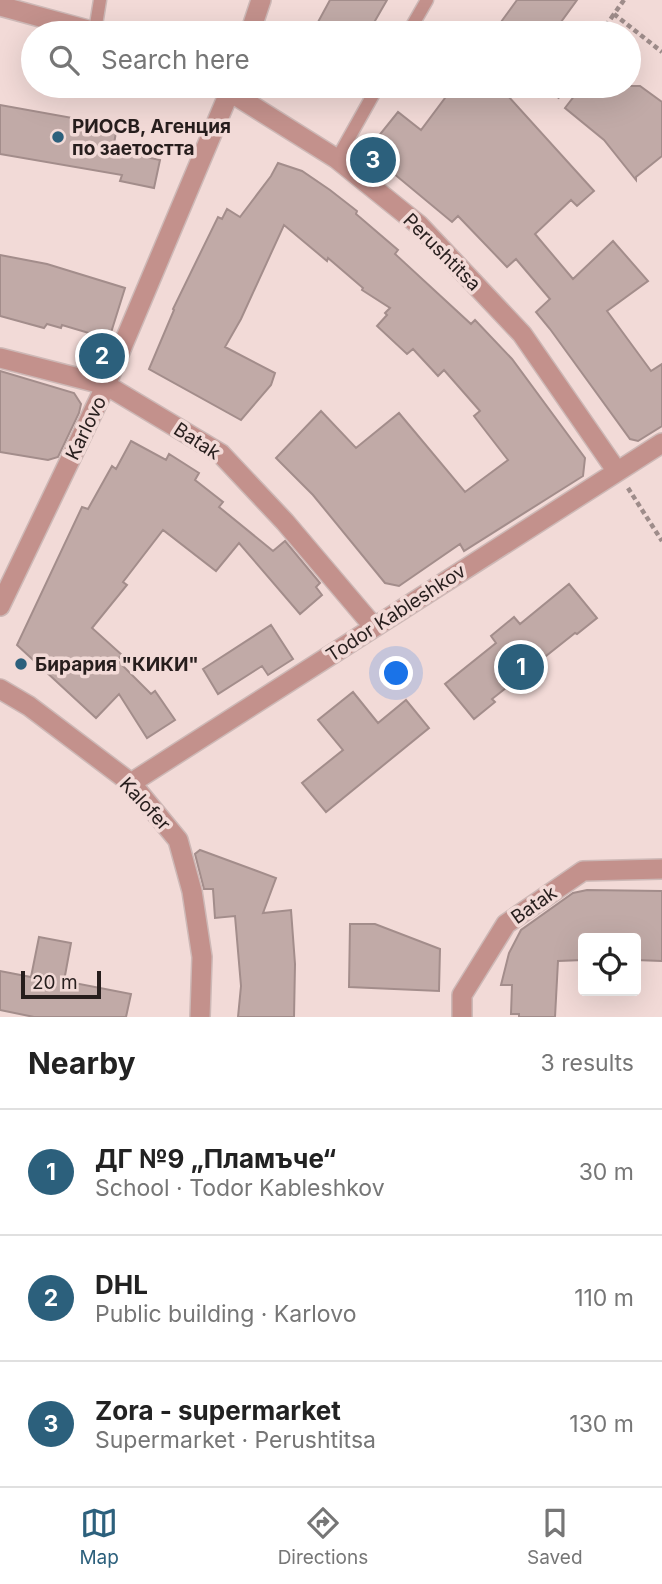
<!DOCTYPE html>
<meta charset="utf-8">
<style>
:root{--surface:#fff;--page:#f2f2f2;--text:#222;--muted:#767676;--line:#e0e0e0;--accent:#2c607c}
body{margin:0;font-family:Inter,sans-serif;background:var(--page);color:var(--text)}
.controls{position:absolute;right:21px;bottom:21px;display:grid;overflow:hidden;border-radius:7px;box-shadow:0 7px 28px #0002}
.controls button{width:63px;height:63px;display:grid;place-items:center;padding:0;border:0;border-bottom:2px solid var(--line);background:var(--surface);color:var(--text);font:35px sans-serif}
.scale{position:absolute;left:21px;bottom:18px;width:80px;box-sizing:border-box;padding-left:7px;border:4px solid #271e1d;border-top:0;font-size:19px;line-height:24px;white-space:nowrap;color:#271e1d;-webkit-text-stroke:5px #f2dad7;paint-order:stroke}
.you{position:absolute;left:397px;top:674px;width:24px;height:24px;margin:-18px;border:5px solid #fff;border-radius:50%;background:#1a73e8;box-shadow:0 0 0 10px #1a73e833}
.badge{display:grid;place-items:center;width:46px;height:46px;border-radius:50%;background:var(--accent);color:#fff;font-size:23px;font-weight:700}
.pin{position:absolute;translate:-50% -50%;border:4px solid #fff;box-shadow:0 2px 7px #0006}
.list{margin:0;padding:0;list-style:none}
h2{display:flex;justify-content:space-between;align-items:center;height:91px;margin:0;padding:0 28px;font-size:30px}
h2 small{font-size:23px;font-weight:400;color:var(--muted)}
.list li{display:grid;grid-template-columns:46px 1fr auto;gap:21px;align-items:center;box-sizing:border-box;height:126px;padding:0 28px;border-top:2px solid var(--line)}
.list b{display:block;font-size:26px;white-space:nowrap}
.list p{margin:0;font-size:23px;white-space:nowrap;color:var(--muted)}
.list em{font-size:23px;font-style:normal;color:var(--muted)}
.icon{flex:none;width:38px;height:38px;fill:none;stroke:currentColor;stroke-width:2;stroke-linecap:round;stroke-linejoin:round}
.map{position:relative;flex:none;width:662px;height:1017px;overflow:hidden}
.search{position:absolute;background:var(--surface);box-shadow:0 7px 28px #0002;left:21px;right:21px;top:21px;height:77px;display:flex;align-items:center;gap:18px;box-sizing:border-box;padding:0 24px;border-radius:38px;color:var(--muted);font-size:26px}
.sheet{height:469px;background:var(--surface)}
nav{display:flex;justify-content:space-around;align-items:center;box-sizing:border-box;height:98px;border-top:2px solid var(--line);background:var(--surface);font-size:19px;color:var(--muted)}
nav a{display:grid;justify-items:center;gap:4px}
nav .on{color:var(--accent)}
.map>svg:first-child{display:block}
.building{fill:#c1aaa7;stroke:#a38d8b;stroke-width:2}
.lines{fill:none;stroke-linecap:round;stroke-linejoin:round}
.service-casing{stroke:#cdb8b6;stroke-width:15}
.minor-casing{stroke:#cdb8b6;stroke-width:22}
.path{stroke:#9e8c8a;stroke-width:4.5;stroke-dasharray:5 3.5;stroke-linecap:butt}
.service{stroke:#c3918c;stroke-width:12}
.minor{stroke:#c3918c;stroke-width:19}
.poi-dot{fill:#2c607c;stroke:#f2dad7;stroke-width:2.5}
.labels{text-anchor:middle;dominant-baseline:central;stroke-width:7;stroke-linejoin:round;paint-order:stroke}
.poi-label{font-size:19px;font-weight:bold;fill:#271e1d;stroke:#f2dad7;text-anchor:start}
.street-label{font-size:19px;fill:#271e1d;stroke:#f2dad7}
</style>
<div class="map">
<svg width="662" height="1017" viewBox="0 0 662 1017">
<rect width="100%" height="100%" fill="#f2dad7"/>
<!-- building -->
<path class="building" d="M330,0h57l-19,33h-30l-20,-11z
M517,0h60l-24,33h-60z
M454,86h45l95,105 -17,15 -6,-6 -36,34 38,45 40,-38 35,40 -41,30 44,60 11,-7v62l-24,15 -8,-2 -80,-110 -14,-17 14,-13 -34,-40 -9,8 -49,-51 -6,6 -77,-64 -2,-15 25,-31 23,18z
M582,86h58l22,16v54l-26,21v3l-32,-40 -39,-32z
M0,105l117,21 -4,24 47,10 -6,28 -34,-7 2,-6 -122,-21z
M278,163l24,8 28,19 27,21 -1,3 42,36 -3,4 76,70 4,-4 37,39 73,99 -2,18 -119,75 -4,-7 -61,42 -14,-3 -72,-88 -37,-37 45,-47 35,37 43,-35 66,79 43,-32 -34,-44 6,-5 -36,-41 -6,6 -25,-27 -6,5 -30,-28 10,-11 -2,-2 5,-5 -28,-18 1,-2 -35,-30 -1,3 -43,-36 -43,94 -16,28 50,26 -4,12 -30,35 -92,-51 25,-59 -1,-1 45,-92 4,2 5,-10 13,8 31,-41z
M0,255l47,9 78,24 -16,51 -47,-14 -1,3 -14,-4 -3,4 -44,-12z
M0,371l74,22 7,11 -2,9 -21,44 -10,3 -48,-8z
M131,441l35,19 3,-6 30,19 -4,7 28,22 -4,5 54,44 12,-10 35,42 -4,4 6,8 -22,19 -61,-71 -23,28 -53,-41 -40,52 4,3 -35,43 30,27 -5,5 34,34 4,-3 20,29 -28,18 -28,-44 -23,24 -79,-73 65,-138 6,2 24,-43 4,3z
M569,584l28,34 -20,16 -2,-1 -83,66 3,3 -21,17 -29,-35 51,-41 -5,-7 23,-19 6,7z
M271,625l22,34 -25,16 -6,-9 -44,28 -15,-25z
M353,692l25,31 28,-23 23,28 -103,84 -24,-29 41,-33 -25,-30z
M200,850l76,28 -13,35 28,-3 4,54 -1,53h-56l3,-31 -6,-70 -20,2 -2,-29h-9l-9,-35z
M587,890l75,1v70l-26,-1v-22h-53v22l-25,1 -3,56h-36v-3h-8l1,-29h-11l8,-32 12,-23 52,-37z
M350,924h25l65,25 -1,42 -90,-4z
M39,937l32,6 -7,38 67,13 -5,23h-92l-34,-7v-39l31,6z"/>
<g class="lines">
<defs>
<path id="service" d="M95,31l5,-31
M408,33l19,-33
M337,159l41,-73"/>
<path id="minor" d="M0,6l99,27
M250,33l11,-33
M216,86l14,6 107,67 82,66 103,109 94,136
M0,358l106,27 115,69 64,68 89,105
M0,606l106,-221 126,-299
M0,689l29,17 102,77 47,57 14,51 10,66 -2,60
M131,783l531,-340
M462,1017v-22l44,-71 77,-53 79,-2"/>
</defs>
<!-- service casing -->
<use href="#service" class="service-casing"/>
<!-- minor casing -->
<use href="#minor" class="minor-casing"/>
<!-- path -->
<path class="path" d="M624,0l-10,14 48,38
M601,33l13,-19
M557,98l8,-12
M628,488l34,53"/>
<!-- service -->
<use href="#service" class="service"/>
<!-- minor -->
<use href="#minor" class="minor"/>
</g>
<!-- markers -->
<g class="poi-dot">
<circle cx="58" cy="137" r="7"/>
<circle cx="21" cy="664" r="7"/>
</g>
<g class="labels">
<!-- poi labels -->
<g class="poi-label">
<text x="72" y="126">РИОСВ, Агенция<tspan x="72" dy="22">по заетостта</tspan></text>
<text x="35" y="664">Бирария "КИКИ"</text>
</g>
<!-- street labels -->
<g class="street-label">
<text transform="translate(442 252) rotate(45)">Perushtitsa</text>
<text transform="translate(86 428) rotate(-64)">Karlovo</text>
<text transform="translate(197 441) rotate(33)">Batak</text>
<text transform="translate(396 613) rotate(-33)">Todor Kableshkov</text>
<text transform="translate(145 804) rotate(47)">Kalofer</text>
<text transform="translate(534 905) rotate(-35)">Batak</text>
</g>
</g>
</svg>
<div class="controls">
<button><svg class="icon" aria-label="locate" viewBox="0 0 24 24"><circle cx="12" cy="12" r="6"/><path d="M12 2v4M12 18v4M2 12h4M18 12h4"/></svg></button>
</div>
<div class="scale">20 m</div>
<div class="you"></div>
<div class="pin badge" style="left:521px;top:667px">1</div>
<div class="pin badge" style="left:102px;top:356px">2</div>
<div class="pin badge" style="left:373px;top:160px">3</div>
<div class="search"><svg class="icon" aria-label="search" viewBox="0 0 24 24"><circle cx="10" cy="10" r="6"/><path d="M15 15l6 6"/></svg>Search here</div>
</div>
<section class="sheet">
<h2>Nearby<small>3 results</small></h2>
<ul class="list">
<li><span class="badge">1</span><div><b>ДГ №9 „Пламъче“</b><p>School · Todor Kableshkov</p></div><em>30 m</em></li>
<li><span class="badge">2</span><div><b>DHL</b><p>Public building · Karlovo</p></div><em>110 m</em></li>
<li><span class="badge">3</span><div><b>Zora - supermarket</b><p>Supermarket · Perushtitsa</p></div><em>130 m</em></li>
</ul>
</section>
<nav>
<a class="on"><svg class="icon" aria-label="map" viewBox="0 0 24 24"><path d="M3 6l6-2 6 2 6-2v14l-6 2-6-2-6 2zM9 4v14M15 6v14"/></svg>Map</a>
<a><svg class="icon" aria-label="directions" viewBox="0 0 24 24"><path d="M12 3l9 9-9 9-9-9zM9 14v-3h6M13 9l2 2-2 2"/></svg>Directions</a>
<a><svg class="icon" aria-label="saved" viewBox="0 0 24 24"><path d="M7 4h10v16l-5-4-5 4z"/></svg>Saved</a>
</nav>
